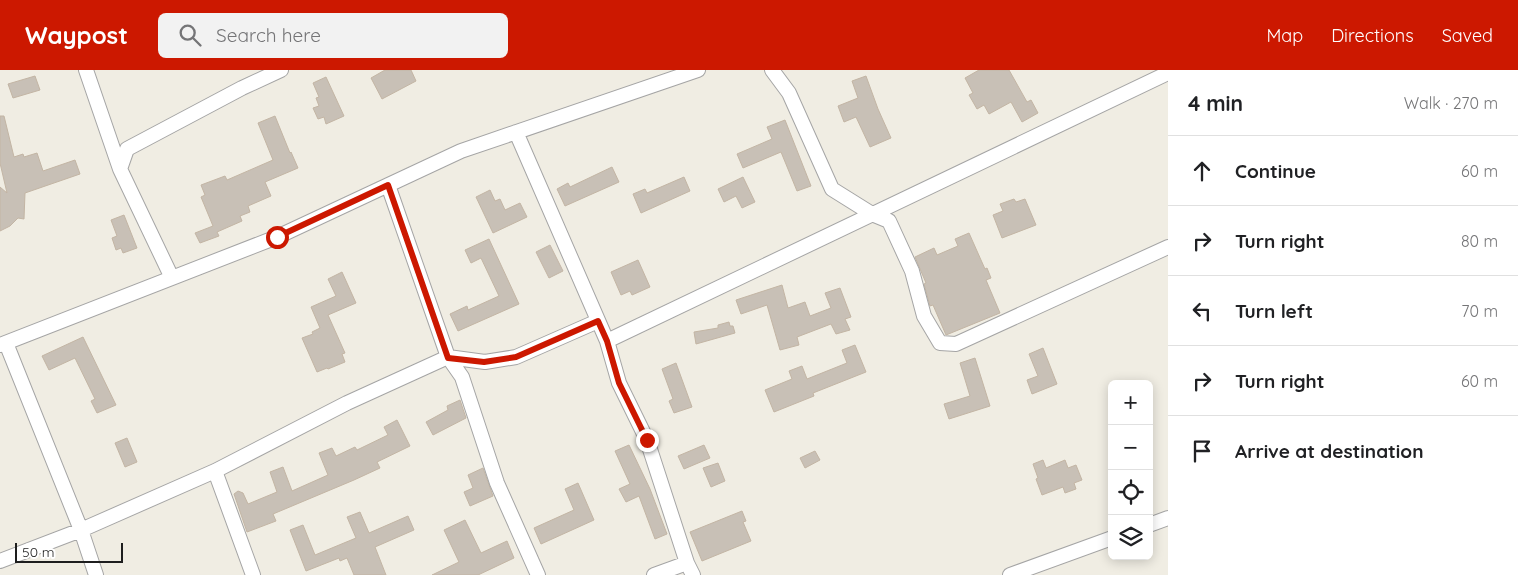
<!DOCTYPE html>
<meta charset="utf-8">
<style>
:root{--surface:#fff;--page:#f2f2f2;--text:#202124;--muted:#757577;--line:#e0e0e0;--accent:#cc1800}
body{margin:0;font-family:Quicksand,sans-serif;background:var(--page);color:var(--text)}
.controls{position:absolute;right:15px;bottom:15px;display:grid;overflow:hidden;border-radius:8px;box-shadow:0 2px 12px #0003}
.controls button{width:45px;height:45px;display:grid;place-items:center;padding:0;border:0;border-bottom:1px solid var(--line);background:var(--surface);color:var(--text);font:25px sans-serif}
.scale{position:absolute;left:15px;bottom:12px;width:108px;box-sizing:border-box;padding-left:5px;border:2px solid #1e1e1e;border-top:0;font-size:14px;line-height:18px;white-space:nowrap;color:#1e1e1e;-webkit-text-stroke:4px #fff;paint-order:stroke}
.stop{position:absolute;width:15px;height:15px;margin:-11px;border:4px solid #cc1800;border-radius:50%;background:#fff}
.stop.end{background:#cc1800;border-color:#fff;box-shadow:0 1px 5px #0008}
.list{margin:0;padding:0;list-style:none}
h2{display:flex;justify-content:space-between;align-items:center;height:65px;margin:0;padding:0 20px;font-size:21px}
h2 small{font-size:16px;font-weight:400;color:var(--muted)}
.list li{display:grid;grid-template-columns:32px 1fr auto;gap:15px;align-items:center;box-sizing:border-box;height:70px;padding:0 20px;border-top:1px solid var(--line)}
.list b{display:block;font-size:19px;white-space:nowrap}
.list em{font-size:16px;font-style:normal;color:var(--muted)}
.icon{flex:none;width:28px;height:28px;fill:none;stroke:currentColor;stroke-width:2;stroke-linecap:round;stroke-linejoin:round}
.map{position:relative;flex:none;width:1168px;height:505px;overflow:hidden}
header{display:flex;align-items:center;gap:30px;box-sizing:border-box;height:70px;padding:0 25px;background:var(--accent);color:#fff}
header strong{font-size:24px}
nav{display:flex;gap:28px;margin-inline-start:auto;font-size:18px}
.search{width:350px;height:45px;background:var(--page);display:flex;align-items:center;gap:12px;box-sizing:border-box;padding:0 18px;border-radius:8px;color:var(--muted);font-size:19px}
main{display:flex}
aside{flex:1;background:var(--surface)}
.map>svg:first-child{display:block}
.building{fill:#c8c0b6;stroke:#c3b5a4}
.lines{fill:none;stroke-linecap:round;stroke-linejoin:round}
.minor-casing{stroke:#a5a5a5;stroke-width:16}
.minor{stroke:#fff;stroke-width:14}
.route{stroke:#cc1800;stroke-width:6}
</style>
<header>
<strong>Waypost</strong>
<div class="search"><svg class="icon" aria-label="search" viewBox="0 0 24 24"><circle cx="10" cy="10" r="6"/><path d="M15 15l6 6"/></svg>Search here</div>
<nav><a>Map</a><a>Directions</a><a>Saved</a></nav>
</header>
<main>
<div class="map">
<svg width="1168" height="505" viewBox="0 0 1168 505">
<rect width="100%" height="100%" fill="#f0ede3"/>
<!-- building -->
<path class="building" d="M385,0h26l5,11 -34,18 -11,-21z
M979,0h30l18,32 4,-2 7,13 -16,9 -11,-20 -22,12 -5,-9 -7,4 -8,-14 4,-2 -8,-15z
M35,6l5,14 -27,8 -5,-14z
M866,6l12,33 13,29 -21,9 -14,-30 -12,5 -6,-16 20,-8 -6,-17z
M326,7l18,39 -18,8 -2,-7 -6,2 -5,-11 6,-2 -3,-8 3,-1 -6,-14z
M0,46h4l10,41 9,-3 1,3 13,-4 6,18 32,-11 5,14 -55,19 -1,26 -6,-1 -8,8 -10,5v-44l7,6 -7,-30z
M275,46l15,37 1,-1 7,16 -33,14 6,14 -23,10 2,6 -10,4 2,5 -25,11 2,4 -19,7 -5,-10 18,-7 -12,-29 4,-2 -4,-10 24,-9 2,4 46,-20 -15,-37z
M785,50l26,66 -14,5 -16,-39 -38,16 -6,-14 35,-15 -5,-12z
M612,97l7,15 -54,24 -8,-17 11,-6 2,4z
M684,107l6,14 -49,22 -8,-19 12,-5 2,4z
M743,107l12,25 -13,6 -6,-12 -12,6 -6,-13z
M490,120l5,11 5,-2 5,11 15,-7 7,14 -34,16 -17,-36z
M1014,129l2,3 9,-3 11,26 -34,13 -9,-23 10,-4 -3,-7z
M124,145l13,33 -14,5 -2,-5 -5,2 -4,-12 5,-2 -6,-16z
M969,163l16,36 2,-1 4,10 -5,2 14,33 -54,22 -13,-30 -3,1 -6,-22 2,-1 -11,-26 19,-9 3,7 21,-9 -3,-7z
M489,169l30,65 -61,27 -8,-17 17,-8 1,4 31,-14 -18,-38 -10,5 -6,-13z
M550,175l13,26 -14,7 -13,-26z
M638,190l12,27 -18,8 -2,-4 -9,4 -10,-23z
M342,202l14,31 -28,12 17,38 -3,1 3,8 -17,7 -1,-1 -10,4 -15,-34 11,-4 -1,-2 8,-4 -9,-21 25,-11 -8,-17z
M782,215l6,23 17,-6 5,14 21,-8 -6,-15 15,-5 11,29 -6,2 5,11 -14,4 -5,-10 -34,13 2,8 -19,5 -13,-45 -26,9 -5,-14z
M729,252l1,4h3l2,7 -39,11 -2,-12 24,-4v-3z
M83,267l33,68 -19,8 -6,-12 4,-2 -20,-41 -26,12 -7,-14z
M855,275l11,27 -53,21 1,3 -40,16 -9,-22 27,-11 -3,-8 13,-5 5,13 40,-16 -5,-13z
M1043,278l14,36 -25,10 -5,-14 11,-4 -9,-22z
M975,288l15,48 -41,13 -5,-15 26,-8 -10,-33z
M676,293l16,44 -18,6 -5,-12 4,-2 -11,-30z
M460,330l6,18 -33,17 -7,-13 22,-12 -1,-4z
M397,350l13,26 -33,16 3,6 -26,12 -81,34 3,7 -29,11 -13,-38 4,-3 5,2 5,11 29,-12 -7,-20 13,-5 9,24 36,-16 -9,-22 13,-5 4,8 19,-9 2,3 31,-15 -4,-8z
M127,368l10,24 -12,5 -10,-24z
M629,375l21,44 17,45 -12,5 -16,-43 -13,6 -7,-13 11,-5 -15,-33z
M704,375l6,13 -26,11 -6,-13z
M815,381l5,9 -15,8 -5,-10z
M1043,390l3,8 19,-8 3,8 8,-3 6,15 -8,3 2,6 -11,4 -2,-6 -21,8 -6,-16 2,-1 -5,-14z
M718,393l7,18 -14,6 -8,-19z
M483,398l10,28 -23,10 -6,-14 9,-4 -5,-13z
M578,413l16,37 -53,24 -7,-16 40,-18 -9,-21z
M742,441l4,10 -3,1 8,19 -49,20 -12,-29z
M360,442l9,21 39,-17 6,14 -39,17 11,28h-32l-7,-17 -7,3 -1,-3 -33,13 -16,-41 13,-5 12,30 41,-17 -9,-21z
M465,450l16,33 26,-12 7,17 -36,17h-46l27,-13 -15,-32z"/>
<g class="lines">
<defs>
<path id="minor" d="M86,0l34,99 52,109
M772,0l17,23 43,96 40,25 17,7 23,50 12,45 16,27 16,1 212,-97
M516,62l91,209 12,42 28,57 40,123 6,12
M120,99l7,-20 115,-61 39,-18
M388,115l60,172 14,20 35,106 41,92
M607,271l561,-268
M6,273l75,187 15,45
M0,275l277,-108 184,-86 237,-81
M215,401l38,104
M1149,455l19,-7
M0,491l81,-31 134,-59 132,-68 101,-46 37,5 31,-5 82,-36
M654,505l33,-12
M1010,505l102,-37"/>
</defs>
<!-- minor casing -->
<use href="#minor" class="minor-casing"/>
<!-- minor -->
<use href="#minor" class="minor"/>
</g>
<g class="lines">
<!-- route -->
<path class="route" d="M277,167l111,-52 60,173 36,4 32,-5 82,-36 9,20 12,42 28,57"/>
</g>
</svg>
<div class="controls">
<button>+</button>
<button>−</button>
<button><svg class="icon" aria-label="locate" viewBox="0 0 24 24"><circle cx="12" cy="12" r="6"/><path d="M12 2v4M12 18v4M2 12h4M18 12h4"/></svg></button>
<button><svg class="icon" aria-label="layers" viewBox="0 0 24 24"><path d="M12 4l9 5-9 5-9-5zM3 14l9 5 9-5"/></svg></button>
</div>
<div class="scale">50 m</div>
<div class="stop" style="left:277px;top:167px"></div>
<div class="stop end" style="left:647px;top:370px"></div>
</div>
<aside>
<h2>4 min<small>Walk · 270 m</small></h2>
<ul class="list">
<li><svg class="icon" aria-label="ahead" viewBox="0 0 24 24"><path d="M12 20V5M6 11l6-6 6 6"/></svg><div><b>Continue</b></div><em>60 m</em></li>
<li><svg class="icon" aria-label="right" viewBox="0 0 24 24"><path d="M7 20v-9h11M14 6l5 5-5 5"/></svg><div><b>Turn right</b></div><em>80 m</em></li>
<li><svg class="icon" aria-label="left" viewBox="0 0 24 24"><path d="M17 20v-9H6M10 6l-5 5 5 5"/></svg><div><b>Turn left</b></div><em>70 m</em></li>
<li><svg class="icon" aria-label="right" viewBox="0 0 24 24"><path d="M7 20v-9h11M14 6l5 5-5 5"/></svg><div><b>Turn right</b></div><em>60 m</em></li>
<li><svg class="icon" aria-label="arrive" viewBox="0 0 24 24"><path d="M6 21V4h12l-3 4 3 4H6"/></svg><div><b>Arrive at destination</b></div></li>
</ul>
</aside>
</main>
